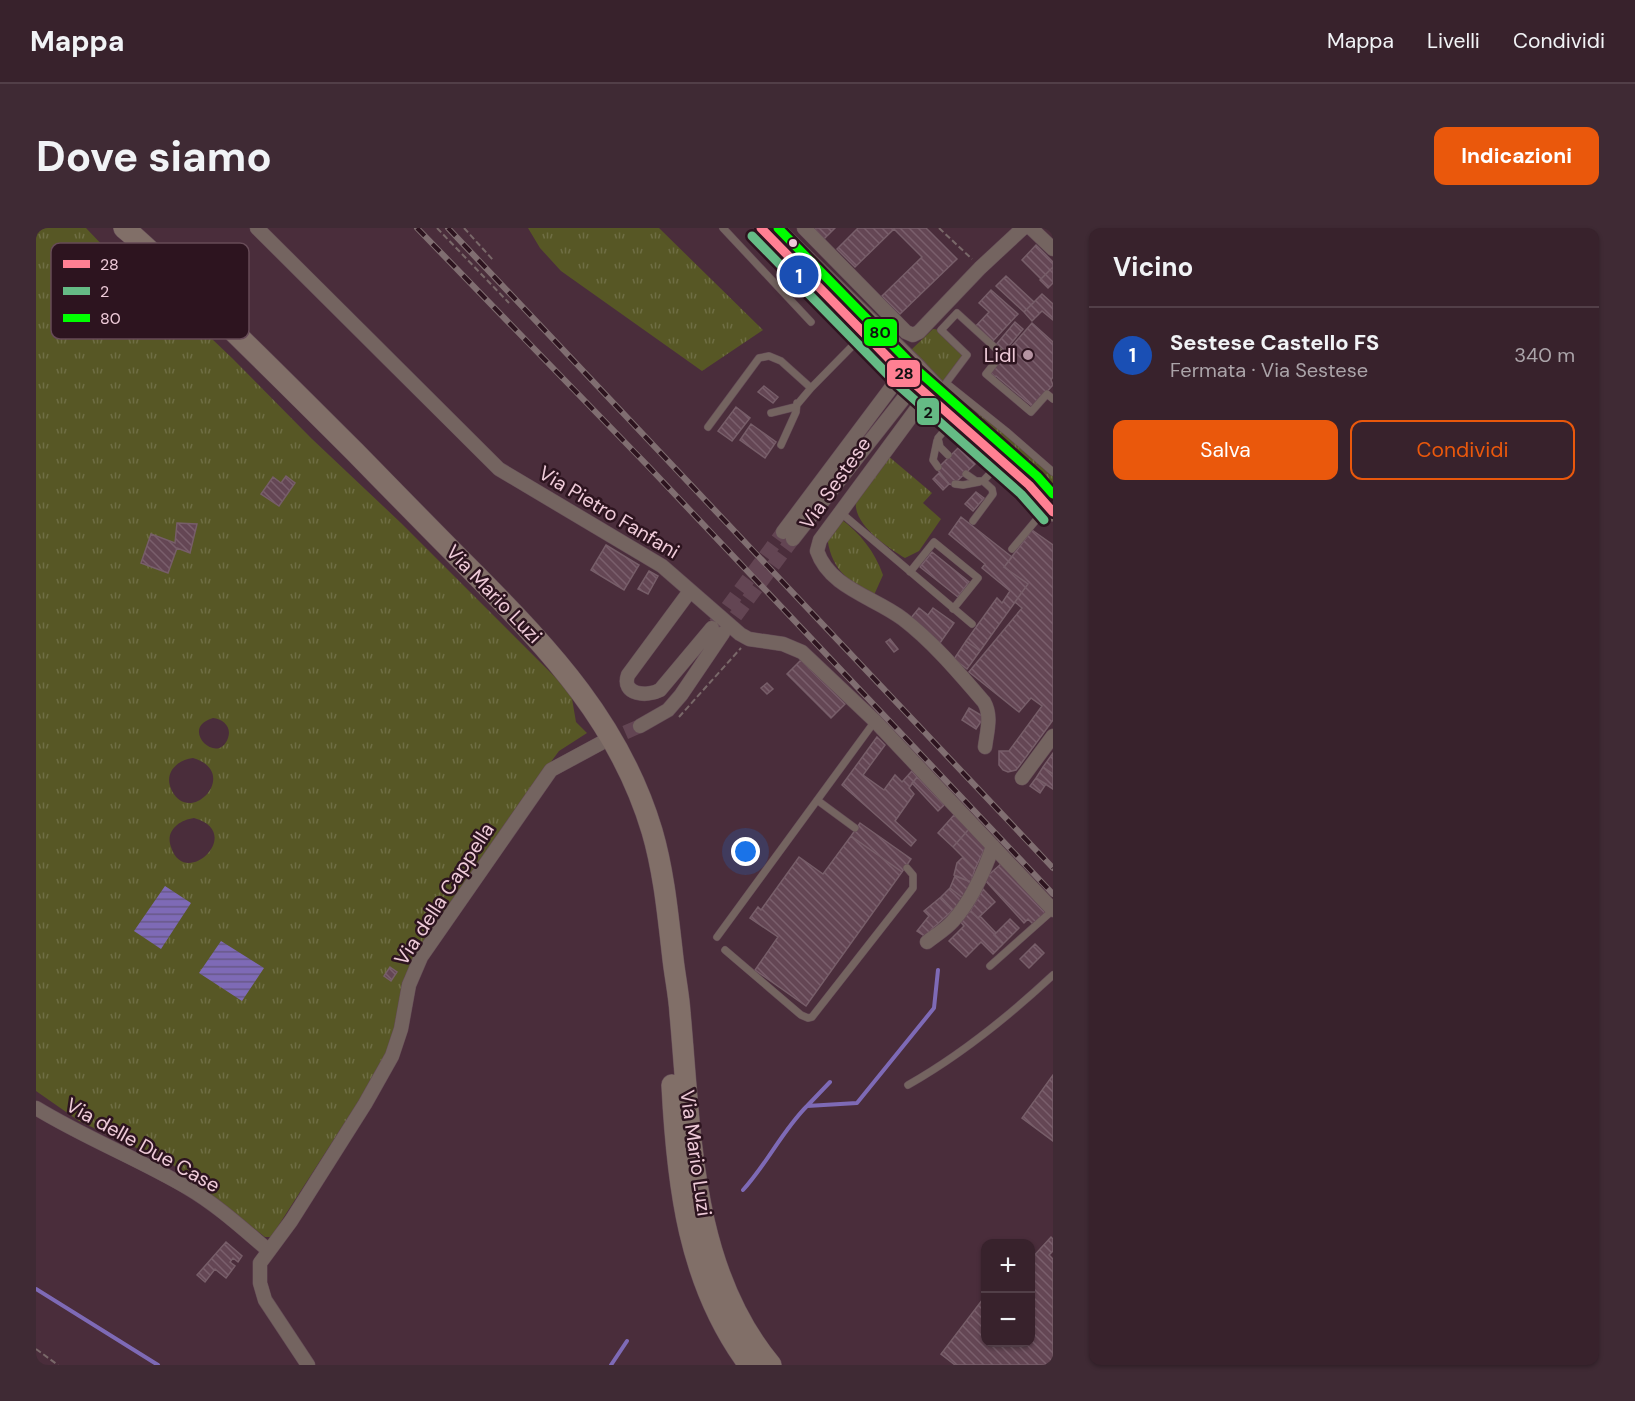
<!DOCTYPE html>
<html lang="it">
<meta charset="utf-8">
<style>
:root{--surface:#38222c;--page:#3f2a34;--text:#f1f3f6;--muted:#aba4a9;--line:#523f48;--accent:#ea580c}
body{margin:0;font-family:"DM Sans",sans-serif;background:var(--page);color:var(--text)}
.controls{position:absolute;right:18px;bottom:18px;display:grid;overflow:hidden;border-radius:12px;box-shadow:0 2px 4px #0004}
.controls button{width:54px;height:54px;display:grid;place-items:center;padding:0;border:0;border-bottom:2px solid var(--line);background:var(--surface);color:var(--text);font:30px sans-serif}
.you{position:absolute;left:710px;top:624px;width:21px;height:21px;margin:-15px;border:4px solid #fff;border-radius:50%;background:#1a73e8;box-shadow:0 0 0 9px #1a73e833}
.badge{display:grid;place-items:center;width:39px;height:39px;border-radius:50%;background:var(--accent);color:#fff;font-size:20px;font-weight:700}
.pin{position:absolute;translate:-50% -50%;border:3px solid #fff;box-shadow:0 2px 6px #0006}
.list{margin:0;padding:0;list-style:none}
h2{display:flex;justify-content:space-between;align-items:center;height:78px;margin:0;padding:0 24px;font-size:26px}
h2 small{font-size:20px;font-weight:400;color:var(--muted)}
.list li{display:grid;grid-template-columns:39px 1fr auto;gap:18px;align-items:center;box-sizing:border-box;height:96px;padding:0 24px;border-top:2px solid var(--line)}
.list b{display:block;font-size:22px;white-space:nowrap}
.list p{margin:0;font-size:20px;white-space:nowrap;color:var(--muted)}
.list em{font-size:20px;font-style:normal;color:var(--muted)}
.actions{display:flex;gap:12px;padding:18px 24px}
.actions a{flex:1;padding:14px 0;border:2px solid var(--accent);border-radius:12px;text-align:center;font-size:21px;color:var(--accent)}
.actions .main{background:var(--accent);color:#fff}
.map{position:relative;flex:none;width:1017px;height:1137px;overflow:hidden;border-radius:12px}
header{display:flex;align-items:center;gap:36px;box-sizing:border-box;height:84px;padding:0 30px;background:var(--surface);border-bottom:2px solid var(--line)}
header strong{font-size:28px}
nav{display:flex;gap:33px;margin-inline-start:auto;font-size:21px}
.intro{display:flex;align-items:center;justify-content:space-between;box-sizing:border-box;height:144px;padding:0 36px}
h1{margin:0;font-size:42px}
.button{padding:15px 27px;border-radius:12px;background:var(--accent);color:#fff;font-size:21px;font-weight:700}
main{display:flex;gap:36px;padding:0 36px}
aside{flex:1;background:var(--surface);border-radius:12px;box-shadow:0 2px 4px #0004}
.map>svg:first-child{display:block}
.grass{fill:url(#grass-tufts);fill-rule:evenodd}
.water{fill:url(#water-rules)}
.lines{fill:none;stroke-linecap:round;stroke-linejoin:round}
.stream{stroke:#7e6ab6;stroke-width:4}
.building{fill:url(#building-back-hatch);stroke:#775e69;stroke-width:1.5}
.minor-tunnel{stroke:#634553;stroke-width:14;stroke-dasharray:14 7;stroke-linecap:butt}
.service-casing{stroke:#654c57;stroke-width:8}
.minor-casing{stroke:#654c57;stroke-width:15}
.secondary-casing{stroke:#654c57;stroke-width:20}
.primary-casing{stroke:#654c57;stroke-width:22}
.path{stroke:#796869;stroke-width:2;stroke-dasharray:6 3;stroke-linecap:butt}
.service{stroke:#746460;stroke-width:7}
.minor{stroke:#746460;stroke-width:14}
.secondary{stroke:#7a6862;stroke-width:18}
.primary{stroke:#816f68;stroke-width:21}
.rail-casing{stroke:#806e71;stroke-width:6}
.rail{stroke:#2d141f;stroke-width:4;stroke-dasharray:11;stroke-linecap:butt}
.bus-1-casing{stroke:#2d141f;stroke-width:14}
.bus-2-casing{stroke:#2d141f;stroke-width:14}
.bus-3-casing{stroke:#2d141f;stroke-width:14}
.bus-1{stroke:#ff8093;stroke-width:9}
.bus-2{stroke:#65bb85;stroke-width:9}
.bus-3{stroke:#0f0;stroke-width:9}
.bus-dot{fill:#efcbd9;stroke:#2d141f;stroke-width:2}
.poi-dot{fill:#b594a2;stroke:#2d141f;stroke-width:2}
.labels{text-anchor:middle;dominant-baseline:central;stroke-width:5;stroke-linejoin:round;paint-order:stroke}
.poi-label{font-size:20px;fill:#efcbd9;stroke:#2d141f;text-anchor:end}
.street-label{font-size:20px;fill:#efcbd9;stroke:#2d141f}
.key{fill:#2d141f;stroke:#674b57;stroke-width:1.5}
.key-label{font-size:16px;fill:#efcbd9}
.line-badge{stroke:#2d141f;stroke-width:2}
.pale-badge-label{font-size:16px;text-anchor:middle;font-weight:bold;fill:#111}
</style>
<header>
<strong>Mappa</strong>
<nav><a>Mappa</a><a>Livelli</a><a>Condividi</a></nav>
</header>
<div class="intro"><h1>Dove siamo</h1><a class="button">Indicazioni</a></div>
<main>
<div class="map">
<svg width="1017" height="1137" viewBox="0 0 1017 1137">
<defs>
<pattern id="grass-tufts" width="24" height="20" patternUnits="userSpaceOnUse" patternTransform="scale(1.5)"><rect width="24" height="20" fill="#575725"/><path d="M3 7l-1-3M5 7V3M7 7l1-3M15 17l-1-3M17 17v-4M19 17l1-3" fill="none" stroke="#6f6e44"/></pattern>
<pattern id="water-rules" width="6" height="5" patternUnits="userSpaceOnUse" patternTransform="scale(1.5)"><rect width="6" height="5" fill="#7e6ab6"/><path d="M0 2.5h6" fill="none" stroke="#685887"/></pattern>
<pattern id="building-back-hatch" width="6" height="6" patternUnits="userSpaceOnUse" patternTransform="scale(1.5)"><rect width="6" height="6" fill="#644654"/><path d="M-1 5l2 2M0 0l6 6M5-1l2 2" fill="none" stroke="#7a5f6c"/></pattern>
</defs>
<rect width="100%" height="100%" fill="#4a2d3b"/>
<!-- grass -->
<path class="grass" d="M0,0h50l38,40 25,11 83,79 79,80 90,85 170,170 5,29 11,11 -28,18 -55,74 -99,151 -4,13 -1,29 -13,39 -116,180h-6l-92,-72 -94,-44 -43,-30zM177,490c10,1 19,9 15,20 -10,29 -50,-10 -15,-20zM157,530c48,14 -2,69 -21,33 -9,-17 4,-31 21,-33zM158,590c52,14 -9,73 -23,29 -6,-16 8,-27 23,-29z
M492,0h131l104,102 -61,41 -141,-100 -21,-23z
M897,101l8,1 26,25 -21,28 107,89v26l-116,-115 -26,-33z
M851,227l45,38 -9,10 18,16 -22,32 -14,7c-18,-11 -57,-36 -48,-62 3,-9 24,-32 30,-41z
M805,291c19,14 34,33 42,56l-9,20c-28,-14 -44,-28 -47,-60z"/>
<!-- water -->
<path class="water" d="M129,658l26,17 -30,46 -27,-18z
M185,713l43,27 -22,33 -43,-28z"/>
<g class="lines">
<!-- stream -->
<path class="stream" d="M772,877l22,-23
M707,962c24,-26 39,-59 64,-84l50,-3 77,-95 4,-38
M0,1061l122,76
M575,1137l16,-24"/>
</g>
<!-- building -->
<path class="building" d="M778,0h21l-11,11z
M822,0h68l31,31 -57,55 -18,-18 40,-39 -28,-28 -39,38 -18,-18z
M1000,17l17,17v5l-12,12 -19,-19z
M1017,39v16l-5,5 -8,-8z
M970,48l28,26 -10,10 -28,-26z
M955,62l27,24 -26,28 -17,-15 14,-15 -10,-9z
M1006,66l11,10v16l-11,-9 -10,10 -8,-9z
M979,94l8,7 -20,24 -8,-7z
M996,95l21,19v35l-2,3 2,5 -20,22 -37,-31 -2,2 -4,-4 2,-5z
M728,158l14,11 -5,6 -15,-11z
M700,179l14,11 -18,23 -14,-10z
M715,196l25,18 -11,16 -25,-18z
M923,219l16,17 -22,21 -4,-1 -12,-15z
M903,245l10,11 -6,6 -10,-11z
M250,248l9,7 -16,23 -18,-12 12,-17 8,6z
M940,264l8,6 -11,13 -8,-7z
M925,289l51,40 -8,10 24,17 -48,67 -14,-10 31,-43 5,5 8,-12 -28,-23 3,-4 -36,-30z
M141,295l20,1 -7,29 -13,-5 -9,25 -27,-10 10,-29 24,9z
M996,302l21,15v175l-33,45 -4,5 -8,2 -5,-2 -4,-5v-14h10l33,-45 -11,-8 -12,14 -50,-40 53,-64 -7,-6 13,-18 -24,-17z
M570,317l33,20 -15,25 -33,-20z
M896,324l37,30 -11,15 -38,-30z
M613,343l9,5 -10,18 -10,-5z
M883,380l9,7 5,-7 21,15 -14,20 -29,-25z
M854,411l8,10 -4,3 -8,-10z
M930,413l14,10 -13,18 -13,-10z
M765,432l44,44 -14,14 -44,-44z
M731,455l6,6 -6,5 -6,-6z
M933,480l15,9 -8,12 -14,-9z
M841,509l8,8 -22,30 21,15 11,-15 7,7 10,-11 5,6 -8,11 5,6 -19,27 21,19 -5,6 -69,-61z
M1017,525v21l-10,-7z
M1007,539l10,7v15l-17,-11z
M881,549l27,28 -6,6 -26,-28z
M1000,550l10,6 -6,9 -10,-7z
M918,587l15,14 -16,18 -15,-14z
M824,595l51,36 -9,13 -51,-36z
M933,601l17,17 -11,23 -22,-22z
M815,608l51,36 -96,134 -51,-36 23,-33 -28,-19 8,-11 3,3 38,-53 24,17z
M927,629l12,12 -4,13 -17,-7 3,-12z
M966,635l45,49 -14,12 -5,-5 -4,4 -40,-44z
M919,648l16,6 -7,17 -14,-11z
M914,660l14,11 -11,11 -12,-13z
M947,661l12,13 -17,16 -8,-7z
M905,669l12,13 -21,19 -6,8 -9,-6 12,-15 -5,-5z
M934,683l8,7 2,-2 16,17 -2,2 9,9 -10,10 -12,-12 -15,15 -17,-16 15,-15 -4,-5z
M974,691l9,9 -16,16 -9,-9z
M999,716l9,9 -15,15 -9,-9z
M354,739l7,5 -6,9 -7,-5z
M1017,847v66l-31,-23z
M1015,1009l2,2v12l-4,4 4,4v106h-98l-14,-11 45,-59v47h44v-82z
M190,1014l16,14 -4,6 -5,-4 -3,4 5,4 -9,12 -11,-9 -10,13 -8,-7z"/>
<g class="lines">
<!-- minor-tunnel -->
<path class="minor-tunnel" d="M679,396l68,-92
M687,405l70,-94
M570,513l34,-15"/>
<defs>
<path id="service" d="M687,0l88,94
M725,0l120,122
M1017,171l-6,-5 -16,18 -45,-38 16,-20 -45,-41 -16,17 26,25 -21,28 60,48 47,41
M735,185l24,-6 16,-19
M672,199l51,-69 10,-2 12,5 30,27 62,-63
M901,213l-4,19 5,7
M745,217l15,-33 1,-9
M912,227l-8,-8 -2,-9 20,-23
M930,246l10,7h7l20,-21
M919,256l8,1 16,-3
M804,284l132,112
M937,293l20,-27 -1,-5 -9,-8
M976,321l35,-42
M874,344l24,-30 44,36 -25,31
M781,572l38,28
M681,709l158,-216
M689,722l76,65 7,3 4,-1 101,-129v-13l-6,-7
M954,738l63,-56
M872,857c53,-30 101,-69 145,-110"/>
<path id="minor" d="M221,0l242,241 163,97 78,68 9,5 34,5 19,8 73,69 178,189
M768,0l102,104 7,3 6,-3 61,-64 43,-40
M995,0l22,21
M891,167l-107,145 -3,11c13,37 57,46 86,68 30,23 56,54 81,83 8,14 3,29 1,45
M747,304l120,-160 7,5
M757,311l122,-155 -5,-6
M654,363l-62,84c-7,20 19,22 32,15l52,-62
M604,498l28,-16 13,-15 42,-62
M986,550l31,-42
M891,714c9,-7 19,-13 26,-21 19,-21 31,-49 40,-75
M0,880c49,30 103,51 152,80 29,17 54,40 80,62
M272,1137l-43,-65 -5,-17v-20l31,-42 74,-117 27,-48 9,-27 8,-44 12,-28 130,-187 50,-27"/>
<path id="secondary" d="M738,0l144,141 135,143
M847,122l25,28 25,22"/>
<path id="primary" d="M88,0c27,22 50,47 75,70 53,51 104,102 156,154 40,41 80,82 120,122 76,77 145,150 177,257 12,41 16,85 21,128 2,18 6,36 7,54 11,119 10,255 91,352
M636,857c5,99 16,198 77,280"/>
</defs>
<!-- service casing -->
<use href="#service" class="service-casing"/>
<!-- minor casing -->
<use href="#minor" class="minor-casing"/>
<!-- secondary casing -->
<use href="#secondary" class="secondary-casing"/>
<!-- primary casing -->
<use href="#primary" class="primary-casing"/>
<!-- path -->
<path class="path" d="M401,0l72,75
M428,0l29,32
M903,0l33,31
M643,489l62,-69
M0,1121l22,16"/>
<!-- service -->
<use href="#service" class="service"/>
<!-- minor -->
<use href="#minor" class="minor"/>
<!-- secondary -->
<use href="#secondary" class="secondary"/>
<!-- primary -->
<use href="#primary" class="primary"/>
<defs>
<path id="rail" d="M381,0l231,238 405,428
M412,0l605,640"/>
</defs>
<!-- rail casing -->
<use href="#rail" class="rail-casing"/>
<!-- rail -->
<use href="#rail" class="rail"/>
<defs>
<path id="bus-1" d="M725,0l147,150 121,107 24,27"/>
<path id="bus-2" d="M716,8l147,150 122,108 23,26"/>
<path id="bus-3" d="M742,0l138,141 121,107 16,18"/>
</defs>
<!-- bus-1 casing -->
<use href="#bus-1" class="bus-1-casing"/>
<!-- bus-2 casing -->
<use href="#bus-2" class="bus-2-casing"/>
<!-- bus-3 casing -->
<use href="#bus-3" class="bus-3-casing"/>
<!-- bus-1 -->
<use href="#bus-1" class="bus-1"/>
<!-- bus-2 -->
<use href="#bus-2" class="bus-2"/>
<!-- bus-3 -->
<use href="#bus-3" class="bus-3"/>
</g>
<!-- markers -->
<circle class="bus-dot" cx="757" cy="15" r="5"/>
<circle class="poi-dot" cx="992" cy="127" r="6"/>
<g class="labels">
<!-- poi labels -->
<g class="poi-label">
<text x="980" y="127">Lidl</text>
</g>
<!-- street labels -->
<g class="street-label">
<text transform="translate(799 255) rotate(-55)">Via Sestese</text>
<text transform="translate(573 284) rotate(31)">Via Pietro Fanfani</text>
<text transform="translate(458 366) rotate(46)">Via Mario Luzi</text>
<text transform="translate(408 666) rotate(-57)">Via della Cappella</text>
<text transform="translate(107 917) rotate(29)">Via delle Due Case</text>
<text transform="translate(660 925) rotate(82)">Via Mario Luzi</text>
</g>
</g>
<!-- legend -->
<rect x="15" y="15" width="198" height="96" rx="9" class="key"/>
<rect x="27" y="32" width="27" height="8" fill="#ff8093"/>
<rect x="27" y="59" width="27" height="8" fill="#65bb85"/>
<rect x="27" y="86" width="27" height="8" fill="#0f0"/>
<g class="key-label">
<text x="64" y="42">28</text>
<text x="64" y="69">2</text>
<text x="64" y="96">80</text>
</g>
<g class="line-badge">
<rect x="827" y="90" width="35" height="29" rx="6" fill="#0f0"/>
<rect x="850" y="131" width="35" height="29" rx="6" fill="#ff8093"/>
<rect x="880" y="169" width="24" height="29" rx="6" fill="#65bb85"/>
</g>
<g class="pale-badge-label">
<text x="844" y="110">80</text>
<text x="868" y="151">28</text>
<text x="892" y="190">2</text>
</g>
</svg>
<div class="controls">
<button>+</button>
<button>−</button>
</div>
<div class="you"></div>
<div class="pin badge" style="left:763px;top:47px;background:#1a4fb4">1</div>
</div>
<aside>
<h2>Vicino<small></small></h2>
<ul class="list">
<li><span class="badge" style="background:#1a4fb4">1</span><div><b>Sestese Castello FS</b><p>Fermata · Via Sestese</p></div><em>340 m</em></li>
</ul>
<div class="actions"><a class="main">Salva</a><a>Condividi</a></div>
</aside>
</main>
